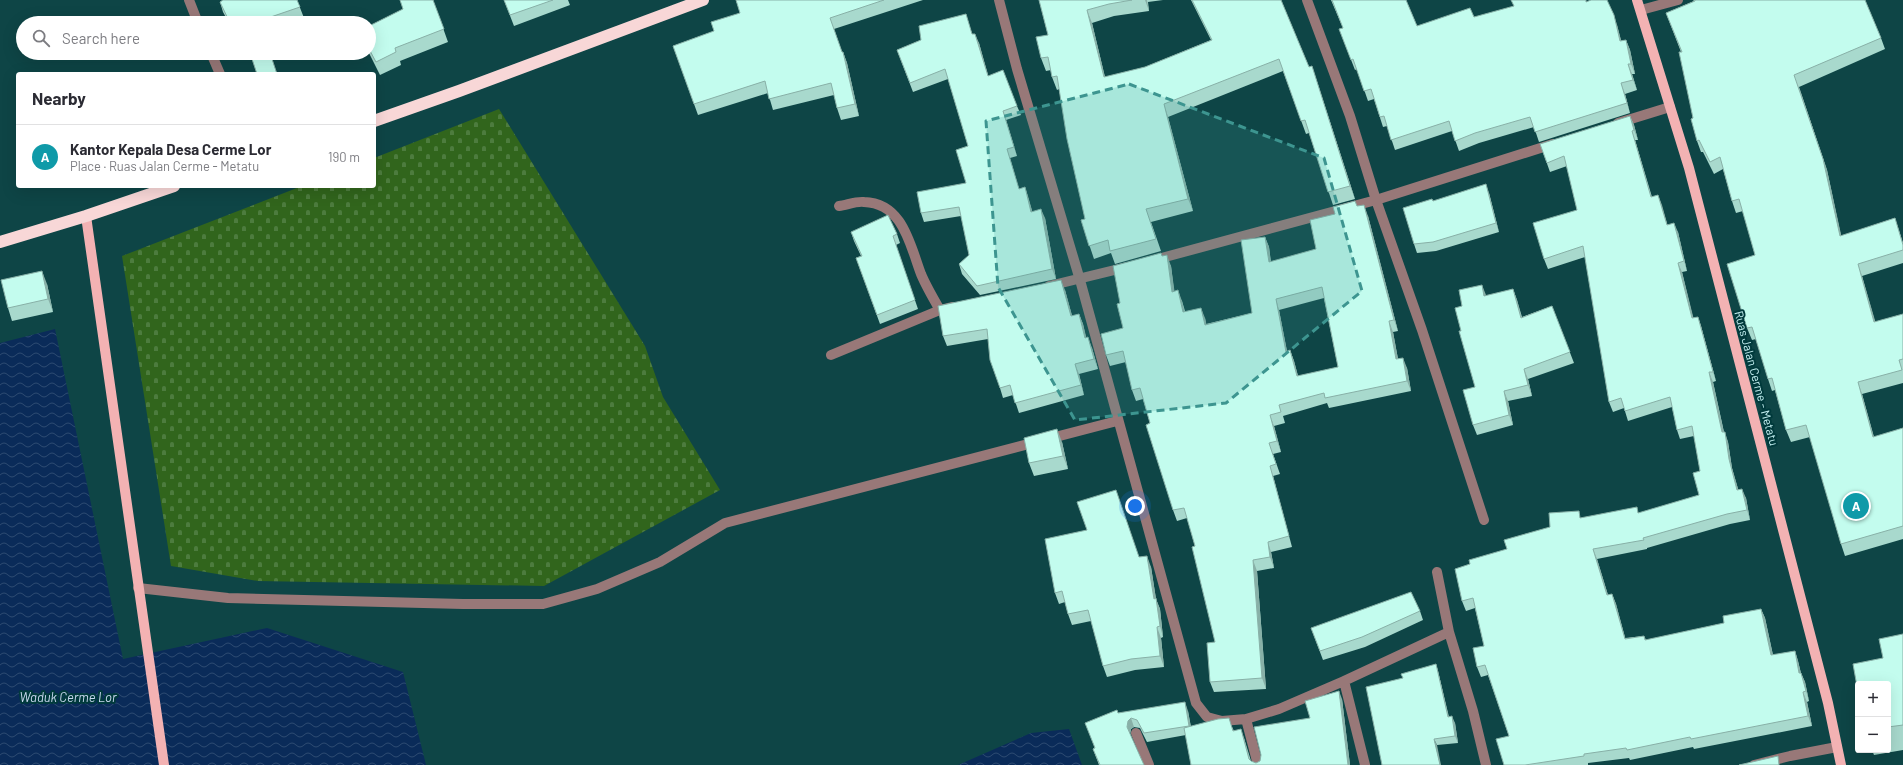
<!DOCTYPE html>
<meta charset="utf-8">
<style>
:root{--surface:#fff;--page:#f2f2f3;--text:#2b2b33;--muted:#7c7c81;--line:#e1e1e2;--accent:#db2777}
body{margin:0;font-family:Barlow,sans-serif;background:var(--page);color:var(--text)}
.controls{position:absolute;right:12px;bottom:12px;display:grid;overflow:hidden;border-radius:4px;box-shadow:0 4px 16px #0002}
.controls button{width:36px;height:36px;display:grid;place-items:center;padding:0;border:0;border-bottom:1px solid var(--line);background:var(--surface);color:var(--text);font:20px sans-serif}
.you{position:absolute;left:1135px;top:506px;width:14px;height:14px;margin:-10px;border:3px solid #fff;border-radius:50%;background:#1a73e8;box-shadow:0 0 0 6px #1a73e833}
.badge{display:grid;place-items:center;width:26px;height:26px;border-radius:50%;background:var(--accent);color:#fff;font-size:13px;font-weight:700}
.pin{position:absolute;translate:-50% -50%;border:2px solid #fff;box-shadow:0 1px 4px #0006}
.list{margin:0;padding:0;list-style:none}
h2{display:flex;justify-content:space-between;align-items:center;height:52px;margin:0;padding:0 16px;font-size:17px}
h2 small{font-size:13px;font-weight:400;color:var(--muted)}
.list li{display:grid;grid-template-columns:26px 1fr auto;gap:12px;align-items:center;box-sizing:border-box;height:64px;padding:0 16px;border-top:1px solid var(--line)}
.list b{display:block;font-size:15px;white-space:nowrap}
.list p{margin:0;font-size:13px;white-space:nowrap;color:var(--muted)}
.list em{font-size:13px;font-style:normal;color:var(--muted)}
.icon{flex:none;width:22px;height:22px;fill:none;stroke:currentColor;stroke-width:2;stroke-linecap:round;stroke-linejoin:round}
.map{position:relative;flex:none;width:1903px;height:765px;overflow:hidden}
.search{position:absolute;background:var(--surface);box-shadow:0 4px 16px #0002;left:16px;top:16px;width:360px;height:44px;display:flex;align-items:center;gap:10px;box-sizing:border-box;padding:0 14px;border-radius:22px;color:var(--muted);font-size:15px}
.panel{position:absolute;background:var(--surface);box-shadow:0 4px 16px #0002;left:16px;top:72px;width:360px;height:116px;border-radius:4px}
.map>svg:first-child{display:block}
.cemetery{fill:url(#cemetery-stones)}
.water{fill:url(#water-waves)}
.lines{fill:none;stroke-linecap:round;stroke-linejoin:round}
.minor{stroke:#987878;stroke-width:10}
.major{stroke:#f3b2b3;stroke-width:10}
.highway{stroke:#f8d7d7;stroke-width:12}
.wall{fill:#a8d9cd;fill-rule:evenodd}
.shaded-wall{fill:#88b0a7}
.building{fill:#c3fcee;stroke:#88b0a7;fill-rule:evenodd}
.marked{fill:#3d9590;fill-opacity:0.2;stroke:#3d9590;stroke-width:3;stroke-dasharray:8 5;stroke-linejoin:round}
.labels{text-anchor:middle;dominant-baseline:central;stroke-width:4;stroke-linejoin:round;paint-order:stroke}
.street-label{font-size:12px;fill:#c7f3f4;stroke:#003a3c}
.water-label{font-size:13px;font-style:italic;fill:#c8d8ef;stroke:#003a3c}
</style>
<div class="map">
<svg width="1903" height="765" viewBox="0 0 1903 765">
<defs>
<pattern id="cemetery-stones" width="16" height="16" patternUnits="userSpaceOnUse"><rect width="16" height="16" fill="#31651c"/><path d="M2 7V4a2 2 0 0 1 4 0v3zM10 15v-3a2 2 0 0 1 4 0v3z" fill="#4d7c3e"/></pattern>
<pattern id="water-waves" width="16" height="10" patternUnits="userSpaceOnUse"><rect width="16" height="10" fill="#0a2b59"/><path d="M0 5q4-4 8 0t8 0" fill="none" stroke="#2c4a71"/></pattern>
</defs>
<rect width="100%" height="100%" fill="#0e4546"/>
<!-- cemetery -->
<path class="cemetery" d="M499,109l146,237 18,51 57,93 -176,96 -286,-5 -87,-15 -49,-310 180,-70h72v-28z"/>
<!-- water -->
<path class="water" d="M55,329l68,330 144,-31 136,44 23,93h-426v-422z
M1069,729l13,36h-124l73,-32z"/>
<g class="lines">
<!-- minor -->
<path class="minor" d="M189,0l9,23
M999,0l18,69 63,211 116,423 11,14 15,4 24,-2 12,46
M1307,0l43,116 26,84 46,130 62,190
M1641,10l37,-10
M211,53l9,21
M1618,123l52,-16
M839,206c8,-1 17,-5 25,-4 39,1 46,43 57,72 5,12 12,24 19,36
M1154,260l222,-60 177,-56
M1049,286l78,-19
M831,355l109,-45 12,-3
M1437,572l12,60 24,79 13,54
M138,588l90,10 235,6h80l54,-15 63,-27 65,-39 392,-102
M1344,681l105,-49
M1246,719l33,-10 65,-28 21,84
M1136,733l13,32
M1754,765l36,-9 47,-9"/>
<!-- major -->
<path class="major" d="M1637,0l52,168 139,535 13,62
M86,216l78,549"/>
<!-- highway -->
<path class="highway" d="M374,121l85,-30 244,-91
M0,242l86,-26 88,-30"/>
</g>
<!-- wall -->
<path class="wall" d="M297,0l7,18 -17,5h-58l-6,-11 -3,-10z
M433,0l15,42 -48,19 1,4 -21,10 -11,-22v-27z
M504,0h64l2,5 -56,21z
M736,0h187l-89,29 8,23h1l4,11 12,53 -18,4 -4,-12 -3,-13 -61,15 -5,-17 -70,22 -25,-69 41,-15 26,-18z
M1039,0h124l-15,2 1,9 -35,5 -22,7 13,54 40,-10 66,-27 -20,-40h90l28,67 3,-1 43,133 -22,6 -24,-72 -3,1 -23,-63 -115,46 25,94 -42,11 10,29 -46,13 -4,-11 -17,6 -13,-39 4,-1 -26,-130 -2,1 -5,-13 -1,-7 -5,1 -5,-13 7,-23z
M1331,0h75l11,26 57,-9 112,-15 31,23 4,16 5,-1 4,10 5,24h-3l5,16 -12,4 5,19 -91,29 -5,-15 -55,16 -20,8 -7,-20 -57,19 -8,-24 -4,1 -9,-28 -6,2 -11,-32 -2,1 -12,-31v-11z
M1693,0h172l16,38 4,11 -86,38 28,83 14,66 54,-18 8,25v20l-41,13 13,46 28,-8v69l-41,11 12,43 29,-9v111l-58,17 -4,-12 -31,-107 -19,5 -5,-12 -11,-40 -3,1 -4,-12 -12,-40 -4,1 -5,-12 8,-73 -12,-44 -7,2 -4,-12 -9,-32 -9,5 -11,-22h-2l-4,-11 -16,-89 -15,-39 28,-12z
M966,14l6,20 7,9 9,33 29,30 4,9 -15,5 11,36 -7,2 9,31 6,-2 7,24 13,7 11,61 -76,16 -18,-21 -3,-10 10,-9 -8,-39 -37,6 -3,-9 45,-30 2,-37 -20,-67 -35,13 -16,-42 24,-10z
M1630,116l4,9 4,15h-3l17,57 6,-2 9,29 11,8 9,39 -5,1 11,46 5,-1 3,9 15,55 -3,1 11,50 4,10 4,26 6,21 8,9 4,22 -20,4 -83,24v1l-50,10 11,36 4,-1 4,10 9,34 19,-2 2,4 78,-17 37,-14 4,9 8,37 22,-4 3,10 3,12 4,9 4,19 -2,1 5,24 -118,23 -1,-2 -63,13 -1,-2 -41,5v2h-84l5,-29 -21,-61 -7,2 -4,-10 7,-21 -9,-38 -9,3 -4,-10 8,-37 112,-46 57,-5 60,-18 1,-24 -6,-35 -14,3 -3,-9 -5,-23 -44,14 -4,-13 -11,4 -4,-10 -24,-145 -37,12 -4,-10 33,-49 -10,-44 -17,6 -10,-28z
M1489,193l10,39 -63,19 -19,2 -3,-9 19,-43z
M1357,206l11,10 30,115 -5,1 5,27 9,9 4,23 -82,17 -2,-5 -44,13 2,7 -11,3 7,26 -8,2 7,20 -7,2 19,71 -21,5 3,16 -17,3 9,118 -52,3 -4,-10 5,-40 -20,-96 -8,-28 -10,3 -4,-11 -23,-87 -7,-24 -7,2 -4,-11 -6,-28 -16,4 -4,-11 17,-27 -3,-25 42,-47 9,10 3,25 8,10 3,10 20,7 1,6 46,-11 13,-76 4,10 2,15 45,-13 19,-35zM1324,298l14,69 -40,9 -4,-15 -4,-11 -3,1 -8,-41z
M851,232l46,2 3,9 -4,2 22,64 -38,15 -24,-66 5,-2 -7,-15z
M47,284l6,28 -41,9 -4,-13z
M1513,289l4,11 5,17 30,-11 22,57 -46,16 4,17 -24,5 5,24 -36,10 -4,-10 2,-38 -13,-81 24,-10z
M1065,290l7,26 7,-2 4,10 3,14 6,10 6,21 -19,5 5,21 -65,18 -6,-18 -10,3 -3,-10 -12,-49 -41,7 -4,-10z
M1062,442l6,27 -34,7 -5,-13z
M1140,557l11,10 5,32 4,10 3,28 -2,1 3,29 -29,3 -28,7 -4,-11 -12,-45 -19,4 -4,-11 -3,-12 -6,2 -4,-11z
M1420,611l3,9 -58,27 -42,13 -12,-32z
M1903,634v116l-29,5 -2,-5h16v-66l-5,-26z
M1436,664l2,7 11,46 6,6 3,20 -21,2 -34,-67z
M1342,699l8,66h-159l-5,-30 -39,7 -7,-14 -6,-1 -3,2 -1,5 14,31h-45l-6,-16 1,-1 24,-35 70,-2 3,16h41l2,4 10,7 7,23 5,2 4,-2 50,-43z"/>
<!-- shaded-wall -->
<path class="shaded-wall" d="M1145,0h2l2,11z
M1087,10l5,13 16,67 -4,-13z
M1614,15l3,10 7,26 -4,-10z
M975,34l4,9 12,42 -3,-9z
M1626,40l4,10 5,24 -4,-10z
M843,52l4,11 12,53 -4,-12z
M1628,64l4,10 5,16 -4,-10z
M1312,66l4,13 39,120 -5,-13z
M1621,83l4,11 5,19z
M1799,87l28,83 17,78 -4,-12z
M1164,104l4,13 25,94 -5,-12z
M1003,111l3,9 11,36 -3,-9z
M1630,116l4,9 4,15 -4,-10z
M1632,131l3,9 19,67 -3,-10z
M1486,184l3,9 10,39 -3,-9z
M1025,187l3,9 7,25 -4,-9z
M1658,195l4,10 8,29 -3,-9z
M1364,205l4,11 30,115 -4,-11z
M1041,209l4,9 11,61 -4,-10z
M1674,223l4,9 9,39 -3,-10z
M1265,237l4,10 3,26 -3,-11z
M1167,255l4,11 5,36 -4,-10z
M1678,263l4,9 14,56 -4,-10z
M1858,264l4,12 17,58 -5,-12z
M42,271l5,13 6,28 -5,-13z
M1061,280l4,10 10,36 -4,-10z
M1482,285l4,10 -2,1z
M1513,289l4,11 7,28 -3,-10z
M1178,290l4,11 5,21 -4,-10z
M1276,299l3,11 10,52 -3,-10z
M1201,308l4,10 4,17 -4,-10z
M1079,314l4,10 6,24 -4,-10z
M1698,317l3,9 15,55 -3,-9z
M1389,321l4,11 7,38 -4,-11z
M1088,337l4,11 6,21 -4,-10z
M1290,350l4,11 7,26 -4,-11z
M1403,358l4,10 4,23 -4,-10z
M1075,364l4,10 5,21 -3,-10z
M1524,369l4,10 4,17 -4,-11z
M1709,372l4,10 13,60 -4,-10z
M1858,382l4,12 15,55 -4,-12z
M1504,391l4,10 5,24 -4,-10z
M1270,415l4,11 7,26 -4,-11z
M1057,429l5,13 6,27 -5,-13z
M1725,432l3,10 4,26 9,31 -4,-9 -8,-31z
M1270,466l3,10 19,71 -3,-11z
M1742,489l4,9 4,22 -3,-10z
M1268,542l3,10 3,16 -4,-11z
M1593,549l4,10 14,46 -4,-10z
M1147,556l4,11 5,32 4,10 3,28 -3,-11 -6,-27z
M1253,560l4,11 9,118 -4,-11z
M1612,594l4,10 12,44 -3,-9z
M1761,609l4,9 10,47 -4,-10z
M1157,627l4,11 3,29 -4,-11z
M1795,651l3,10 5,22 -4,-10z
M1436,664l2,7 12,52 -2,-6z
M1801,673l4,9 4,19 -3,-10z
M1339,691l3,8 8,66h-2z
M1803,692l4,10 5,24 -4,-10z
M1185,702l3,9 4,23 -3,-8z
M1452,716l3,7 3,20 -3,-7z
M1131,718l3,9 -3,2 -1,6 -3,-8 1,-6z
M1241,729l3,9 7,27 -2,-6z
M1434,739l3,6 4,20h-1z"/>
<!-- building -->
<path class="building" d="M223,0h74l3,7 -41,14v2h-29l-10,-21z
M400,0h33l11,29 -49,19 1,4 -20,10 -7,-13v-23l34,-17z
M504,0h49l-43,15z
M736,0h148l-54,18 12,34h1l12,52 -18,4 -6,-25 -62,16 -4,-18 -71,23 -21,-58 41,-15 -3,-9 29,-9z
M1039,0h93l-23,4 -22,6 17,67 41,-10 67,-27 -20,-40h89l28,67 3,-1 38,120 -22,6 -23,-72 -4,1 -22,-62 -115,45 24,95 -42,10 10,30 -46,12 -2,-11 -19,6 -8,-26 4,-1 -18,-80 -10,-63 -5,1 -4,-20 -7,1 -5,-21 12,-2z
M1332,0h74l11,26 53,-18 4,9 40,-11 -3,-6h75v2l5,-2h16l7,15 6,26 6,-1 5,24h-3l5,16 -12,3 6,20 -92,29 -5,-15 -55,16 -20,8 -6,-20 -58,19 -7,-24 -4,1 -9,-28 -7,2 -11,-32 -2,1 -12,-31 4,-1z
M1695,0h170l16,38 -87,37 29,84 17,77 55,-18 8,27v5l-45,14 16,58 29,-8v45l-4,1 3,10 -44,12 15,55 30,-9v98l-62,18 -35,-119 -20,5 -14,-52 -4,1 -16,-52 -5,1 -20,-64 28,-9 -16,-56 -7,2 -12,-44 -10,5 -11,-22 -2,1 -6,-22 2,-1 -14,-66h3l-16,-39 29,-12z
M966,14l6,20h3l13,42 15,-6 14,36 -14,5 11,36 -7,2 12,40 6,-2 6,25 10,-3 11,60 -75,17 -18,-22 10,-9 -10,-48 -38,6 -4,-21 49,-9 -10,-33 12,-4 -23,-77 -35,14 -13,-33 24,-10 -2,-14z
M250,53h20l7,21h-20z
M1630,116l4,14 -2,1 19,66 7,-2 9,30 7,-2 10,38 -6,2 14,55 6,-1 15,55h-4l13,60h3l4,27 8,31 5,-1 5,21 -20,4 -84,24 1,2 -51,9 14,46 5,-1 13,45 19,-3 1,4 79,-17 -1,-7 38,-7 10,46 24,-4 4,22h2l5,18 -3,1 5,24 -117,23 -1,-2 -63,13 -1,-2 -42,6v2l-59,9h-21l-8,-26 13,-3 -24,-71 -8,2 -4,-19 11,-2 -11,-48 -11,3 -7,-32 15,-5 -1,-4 38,-11 -3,-9 46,-13 -1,-14 30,-2 1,7 57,-11 1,6 61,-18 -6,-22 7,-2 -8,-45 -15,4 -7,-33 -45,14 -4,-13 -12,4 -26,-156 -39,13 -11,-36 44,-13 -13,-54 -17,7 -7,-19z
M1486,184l10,39 -63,19 -19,2 -11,-36 29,-9 1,2z
M1355,201l2,5 7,-1 30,115 -5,1 7,38 7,-1 4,23 -82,17 -1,-5 -45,12 2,7 -11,3 7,26 -8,2 7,21 -6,2 19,70 -21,6 2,15 -17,3 9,118 -52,4 -3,-39 8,-1 -23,-95 3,-1 -11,-38 -11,2 -27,-85 4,-2 -10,-35 -8,2 -9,-39 -17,4 -5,-21 22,-6 -6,-24 3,-1 -7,-37 48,-13 1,3 5,-1 5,37 6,-2 5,22 18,-4 4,17 47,-12 -11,-73 24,-3 4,25 47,-13 -6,-29 25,-6 -2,-7zM1322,287l16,80 -41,9 -7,-26 -4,2 -10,-53z
M888,215l9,19 -4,2 22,64 -38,15 -21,-57 6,-2 -11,-24z
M42,271l6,28 -40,9 -7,-28z
M1061,280l10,36 8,-2 6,24 3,-1 6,22 -19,5 6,21 -66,18 -5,-18 -10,3 -10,-28 -3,-31 -44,7 -5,-30z
M1482,285l2,11 29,-7 8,29 31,-12 18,46 -46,17 4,16 -24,6 5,24 -36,10 -10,-35 12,-3 -16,-56h2l-6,-23 7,-2 -3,-16z
M1057,429l6,27 -34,7 -5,-25z
M1116,490l23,67 8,-1 7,43 2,-1 4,28 -3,1 3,29 -29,3 -28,7 -15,-56 -20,4 -6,-23 -7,2 -10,-54 42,-9 -10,-28z
M1411,592l9,19 -58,26 -42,14 -9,-23z
M1903,634v91l-15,2v-43h-30v8l-5,-28 30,-6 -4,-19z
M1436,664l12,53 4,-1 3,20 -21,3 6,26h-58l-16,-78 37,-9 -2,-4z
M1339,691l9,74h-157l-7,-37 34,-9 11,-1 4,13 8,-2 8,30 2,2 5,2 4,-2 1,-6 -7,-28 56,-9 -5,-17z
M1185,702l4,24 -45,7 -7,-13 -6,-2 -3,3 -1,6 17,38h-44l-7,-16 2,-1 -10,-25 32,-13 1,3z
M1778,756l1,9h-40z"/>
<!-- marked area -->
<path class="marked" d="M1129,84l195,74 38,133 -136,112 -151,17 -77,-133 -12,-166z"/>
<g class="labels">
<!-- street labels -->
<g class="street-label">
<text transform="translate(1757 378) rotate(75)">Ruas Jalan Cerme - Metatu</text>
</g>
<!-- water labels -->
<g class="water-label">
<text x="68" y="697">Waduk Cerme Lor</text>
</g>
</g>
</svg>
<div class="controls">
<button>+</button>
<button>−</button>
</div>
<div class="you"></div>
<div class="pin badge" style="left:1856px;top:506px;background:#0f9aa8">A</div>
<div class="search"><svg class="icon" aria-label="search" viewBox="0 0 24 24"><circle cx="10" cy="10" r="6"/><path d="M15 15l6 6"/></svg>Search here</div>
<section class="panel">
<h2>Nearby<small></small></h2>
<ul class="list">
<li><span class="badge" style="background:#0f9aa8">A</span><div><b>Kantor Kepala Desa Cerme Lor</b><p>Place · Ruas Jalan Cerme - Metatu</p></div><em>190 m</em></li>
</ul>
</section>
</div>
